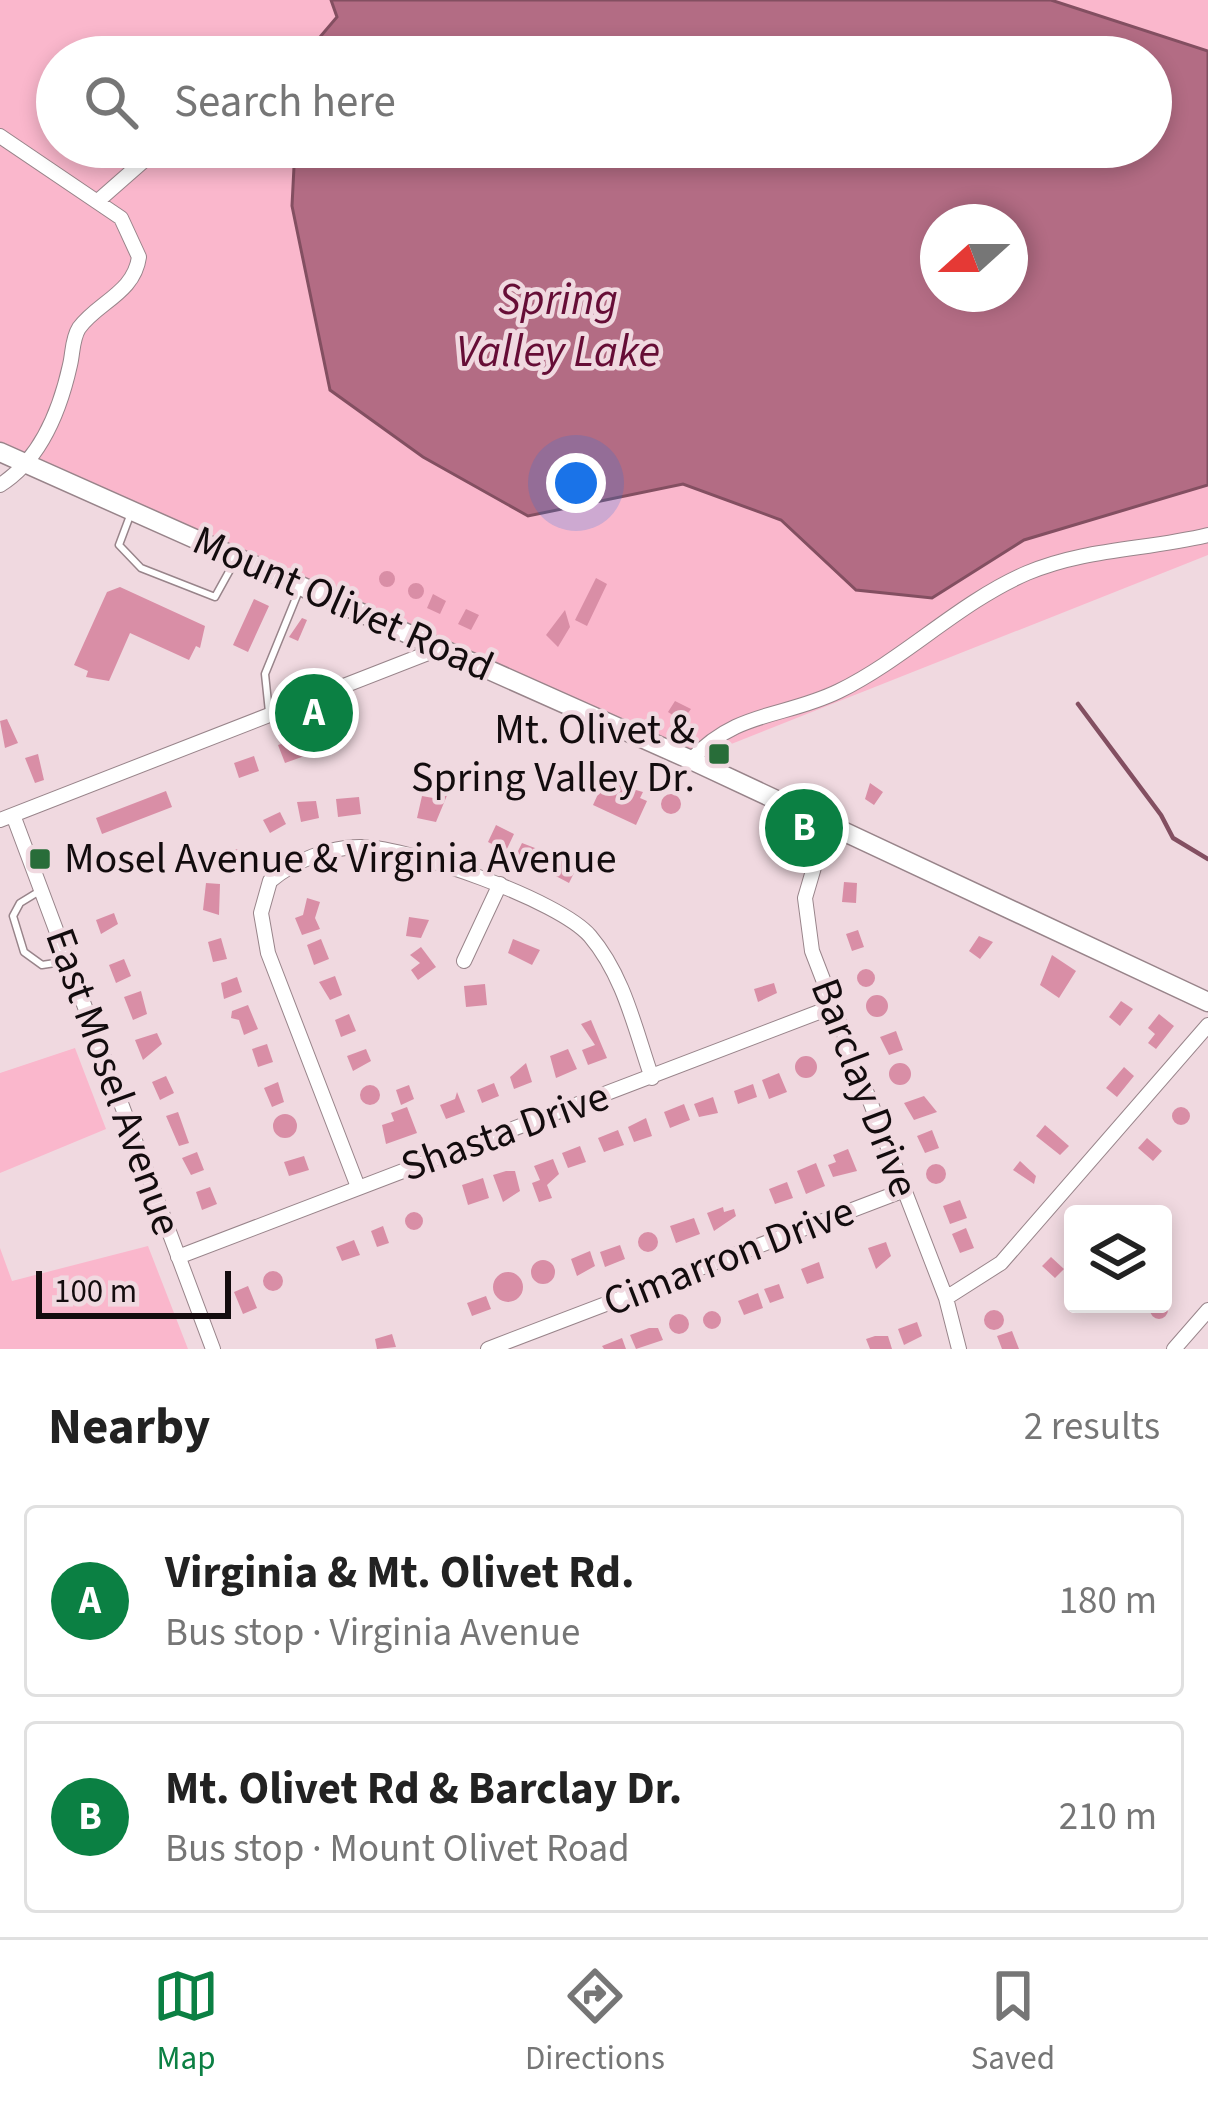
<!DOCTYPE html>
<meta charset="utf-8">
<style>
:root{--surface:#fff;--page:#f6f6f6;--text:#222;--muted:#767676;--line:#e0e0e0;--accent:#0b8043}
body{margin:0;font-family:"Source Sans 3",sans-serif;background:var(--page);color:var(--text)}
.controls{position:absolute;right:36px;bottom:36px;display:grid;overflow:hidden;border-radius:12px;box-shadow:0 6px 18px #0003}
.controls button{width:108px;height:108px;display:grid;place-items:center;padding:0;border:0;border-bottom:3px solid var(--line);background:var(--surface);color:var(--text);font:60px sans-serif}
.compass{position:absolute;left:920px;top:204px;width:108px;height:108px;border-radius:50%;background:var(--surface);box-shadow:0 6px 18px #0003;rotate:249deg}
.scale{position:absolute;left:36px;bottom:30px;width:195px;box-sizing:border-box;padding-left:12px;border:6px solid #130c0e;border-top:0;font-size:33px;line-height:42px;white-space:nowrap;color:#130c0e;-webkit-text-stroke:9px #f0d9e0;paint-order:stroke}
.you{position:absolute;left:576px;top:483px;width:42px;height:42px;margin:-30px;border:9px solid #fff;border-radius:50%;background:#1a73e8;box-shadow:0 0 0 18px #1a73e833}
.badge{display:grid;place-items:center;width:78px;height:78px;border-radius:50%;background:var(--accent);color:#fff;font-size:39px;font-weight:700}
.pin{position:absolute;translate:-50% -50%;border:6px solid #fff;box-shadow:0 3px 12px #0006}
.list{margin:0;padding:0;list-style:none}
h2{display:flex;justify-content:space-between;align-items:center;height:156px;margin:0;padding:0 48px;font-size:51px}
h2 small{font-size:39px;font-weight:400;color:var(--muted)}
.list li{display:grid;grid-template-columns:78px 1fr auto;gap:36px;align-items:center;box-sizing:border-box;height:192px;margin:0 24px 24px;padding:0 24px;border:3px solid var(--line);border-radius:12px}
.list b{display:block;font-size:45px;white-space:nowrap}
.list p{margin:0;font-size:39px;white-space:nowrap;color:var(--muted)}
.list em{font-size:39px;font-style:normal;color:var(--muted)}
.icon{flex:none;width:66px;height:66px;fill:none;stroke:currentColor;stroke-width:2;stroke-linecap:round;stroke-linejoin:round}
.map{position:relative;flex:none;width:1208px;height:1349px;overflow:hidden}
.search{position:absolute;background:var(--surface);box-shadow:0 6px 18px #0003;left:36px;right:36px;top:36px;height:132px;display:flex;align-items:center;gap:30px;box-sizing:border-box;padding:0 42px;border-radius:66px;color:var(--muted);font-size:45px}
.sheet{height:588px;background:var(--surface)}
nav{display:flex;justify-content:space-around;align-items:center;box-sizing:border-box;height:168px;border-top:3px solid var(--line);background:var(--surface);font-size:33px;color:var(--muted)}
nav a{display:grid;justify-items:center;gap:6px}
nav .on{color:var(--accent)}
.map>svg:first-child{display:block}
.green{fill:#fab7cc;fill-rule:evenodd}
.water{fill:#b36c84;stroke:#834f61;stroke-width:3;fill-rule:evenodd}
.lines{fill:none;stroke-linecap:round;stroke-linejoin:round}
.stream{stroke:#834f61;stroke-width:4.5}
.building{fill:#d98ea6}
.lane-casing{stroke:#98848a;stroke-width:9}
.street-casing{stroke:#98848a;stroke-width:16}
.secondary-casing{stroke:#98848a;stroke-width:21}
.lane{stroke:#fff;stroke-width:6}
.street{stroke:#fff;stroke-width:14}
.secondary{stroke:#fff;stroke-width:18}
.poi-dot{fill:#286d39;stroke:#f0d9e0;stroke-width:4.5}
.labels{text-anchor:middle;dominant-baseline:central;stroke-width:9;stroke-linejoin:round;paint-order:stroke}
.street-label{font-size:42px;fill:#130c0e;stroke:#f0d9e0}
.poi-label{font-size:42px;fill:#130c0e;stroke:#f0d9e0;text-anchor:end}
.water-label{font-size:45px;font-style:italic;fill:#660d36;stroke:#f0d9e0}
</style>
<div class="map">
<svg width="1208" height="1349" viewBox="0 0 1208 1349">
<rect width="100%" height="100%" fill="#f0d9e0"/>
<!-- green -->
<path class="green" d="M0,0h1208v555l-517,205 -691,-307zM57,57h1094v90h-1094zM938,222h72v72h-72z
M75,1048l31,81 -106,44v-100z
M148,1246l40,103h-188v-101l12,33z"/>
<!-- water -->
<path class="water" d="M331,0h720l157,51v434l-184,55 -92,58 -76,-8 -75,-70 -98,-36 -155,32 -105,-59 -93,-67 -38,-184 3,-59h856v-90h-848l34,-40zM938,222h72v72h-72z"/>
<g class="lines">
<!-- stream -->
<path class="stream" d="M1078,704l83,111 12,23 35,21"/>
</g>
<!-- building -->
<path class="building" d="M379 579a8 8 0 1 1 16 0a8 8 0 1 1-16 0Z
M596,578l11,6 -20,42 -12,-6z
M408 591a8 8 0 1 1 16 0a8 8 0 1 1-16 0Z
M120,587l85,39 -5,22 -4,-2 -7,14 -59,-27 -21,48 -23,-4 2,-6 -14,-6 33,-73z
M433,594l13,7 -6,13 -13,-6z
M254,599l15,7 -21,46 -15,-7z
M466,609l13,6 -8,15 -13,-6z
M565,610l5,17 -12,20 -12,-12z
M302,618l5,2 -9,21 -9,-4z
M675,701l16,8 -9,12 -14,-9z
M7,719l11,24 -13,5 -5,-27z
M293,740l4,11 11,-4 2,7 -25,9 -7,-18z
M38,754l6,26 -9,3 -10,-25z
M254,756l5,15 -20,7 -5,-15z
M604,781l39,11 -3,6 7,3 -11,24 -43,-20z
M870,783l13,9 -9,13 -9,-6z
M434,790l14,3 -12,29 -19,-4 5,-22 11,2z
M166,791l6,16 -70,27 -6,-16z
M661 804a10 10 0 1 1 20 0a10 10 0 1 1-20 0Z
M359,797l2,17 -23,3 -2,-18z
M316,801l3,17 -18,4 -4,-20z
M280,812l6,12 -16,9 -7,-13z
M496,825l18,9 -8,17 -18,-9z
M522,843l26,10 -6,13 -27,-9z
M229 858a9 9 0 1 1 18 0a9 9 0 1 1-18 0Z
M568,852l13,7 -12,24 -17,-9z
M90,853l5,14 -26,7 1,-10z
M844,882l13,1 -1,20 -14,-1z
M206,883l14,1 -1,31 -16,-5z
M307,898l13,4 -5,16 5,11 -18,6 -7,-17 8,-3z
M114,913l4,11 -17,10 -5,-14z
M409,917l20,3 -8,18 -15,-2z
M858,930l6,17 -12,4 -6,-17z
M979,936l14,6 -13,17 -11,-8z
M221,938l6,21 -14,3 -5,-20z
M321,939l8,20 -15,6 -7,-20z
M513,939l27,11 -8,15 -24,-12z
M421,947l15,20 -18,13 -7,-10 9,-7 -10,-8z
M1052,955l24,16 -17,27 -19,-13z
M124,959l7,17 -15,7 -7,-18z
M857 978a9 9 0 1 1 18 0a9 9 0 1 1-18 0Z
M335,976l7,19 -12,5 -11,-18z
M237,977l5,15 -18,7 -3,-16z
M774,983l3,10 -19,9 -4,-13z
M485,984l2,21 -21,2 -2,-21z
M141,991l6,23 -14,6 -9,-23z
M866 1006a11 11 0 1 1 22 0a11 11 0 1 1-22 0Z
M1121,1001l12,8 -13,17 -11,-9z
M248,1005l10,24 -14,6 -5,-15 -8,-2 1,-7z
M349,1014l7,17 -15,6 -6,-17z
M1159,1014l15,12 -18,23 -8,-6 7,-9 -7,-6z
M591,1020l16,38 -19,7 -6,-15 13,-5 -14,-21z
M896,1031l7,19 -14,5 -9,-18z
M157,1033l5,11 -19,16 -8,-20z
M267,1044l6,18 -15,5 -6,-18z
M366,1049l5,12 -18,10 -6,-15z
M568,1049l9,20 -21,9 -6,-22z
M795 1067a11 11 0 1 1 22 0a11 11 0 1 1-22 0Z
M526,1063l6,19 -18,7 -4,-12z
M889 1074a11 11 0 1 1 22 0a11 11 0 1 1-22 0Z
M1124,1067l10,9 -17,21 -11,-9z
M779,1073l8,19 -18,7 -7,-19z
M166,1076l8,17 -14,7 -8,-18z
M278,1082l6,20 -12,5 -8,-19z
M494,1083l5,13 -17,7 -5,-13z
M753,1084l4,13 -19,7 -4,-13z
M360 1095a10 10 0 1 1 20 0a10 10 0 1 1-20 0Z
M409,1085l5,14 -13,6 -5,-15z
M457,1092l8,20 -19,7 -6,-14 15,-6z
M924,1096l13,16 -23,8 -10,-17z
M713,1097l5,16 -19,4 -5,-13z
M684,1104l6,16 -20,8 -6,-16z
M1172 1116a9 9 0 1 1 18 0a9 9 0 1 1-18 0Z
M407,1107l10,26 -31,11 -4,-19 12,-4 -3,-8z
M178,1112l11,31 -10,3 -13,-30z
M273 1126a12 12 0 1 1 24 0a12 12 0 1 1-24 0Z
M646,1118l6,18 -18,6 -6,-15z
M1045,1125l24,21 -9,9 -24,-19z
M618,1130l6,15 -20,7 -6,-14z
M932,1130l7,18 -14,5 -8,-17z
M1147,1138l15,13 -9,10 -15,-13z
M580,1146l6,16 -18,6 -6,-15z
M848,1149l9,22 -24,6 -5,-12 8,-3 -3,-7z
M197,1152l7,18 -13,5 -9,-17z
M304,1156l5,14 -20,6 -5,-14z
M553,1159l6,15 -12,11 5,13 -13,4 -7,-19 8,-3 -6,-14z
M1020,1161l16,15 -2,8 -21,-14z
M816,1163l9,23 -19,8 -9,-23z
M926 1174a10 10 0 1 1 20 0a10 10 0 1 1-20 0Z
M506,1171h9l5,20 -17,11 -10,-27z
M483,1178l6,20 -21,7 -6,-20z
M787,1182l6,16 -18,6 -6,-15z
M210,1187l7,17 -15,6 -6,-18z
M960,1200l7,18 -17,6 -7,-18z
M723,1207l1,5 10,-3 2,7 -22,15 -7,-18z
M405 1221a9 9 0 1 1 18 0a9 9 0 1 1-18 0Z
M694,1218l6,16 -24,9 -6,-17z
M383,1226l6,17 -12,4 -6,-16z
M966,1228l8,20 -14,5 -8,-19z
M638 1242a10 10 0 1 1 20 0a10 10 0 1 1-20 0Z
M354,1240l6,15 -18,6 -6,-14z
M886,1242l5,14 -15,13 -8,-21z
M620,1245l5,14 -20,8 -5,-15z
M590,1251l5,15 -18,10 -6,-17z
M1051,1257l13,12 -9,9 -13,-12z
M531 1272a12 12 0 1 1 24 0a12 12 0 1 1-24 0Z
M819,1262l5,16 -17,6 -6,-15z
M263 1281a10 10 0 1 1 20 0a10 10 0 1 1-20 0Z
M493 1287a15 15 0 1 1 30 0a15 15 0 1 1-30 0Z
M779,1284l5,14 -14,5 -6,-14z
M248,1286l9,22 -14,6 -9,-22z
M758,1293l5,15 -19,7 -6,-14z
M486,1296l5,13 -19,7 -5,-13z
M1150 1310a9 9 0 1 1 18 0a9 9 0 1 1-18 0Z
M984 1320a10 10 0 1 1 20 0a10 10 0 1 1-20 0Z
M703 1320a9 9 0 1 1 18 0a9 9 0 1 1-18 0Z
M669 1324a10 10 0 1 1 20 0a10 10 0 1 1-20 0Z
M917,1322l5,14 -18,9 -6,-16z
M649,1328h9l5,12 -27,9 -6,-14z
M1012,1331l7,18h-17l-5,-13z
M392,1334l4,13 -19,2 -2,-10z
M875,1336h13l4,13h-22l-4,-10z
M622,1338l4,11h-22l-2,-3z"/>
<g class="lines">
<defs>
<path id="lane" d="M131,513l-12,32 22,23 74,29 21,-38
M269,712l-4,-38 35,-86
M38,892l-18,11 -7,13 11,36 18,13 26,-4"/>
<path id="street" d="M0,136l121,82 18,39c-5,36 -41,45 -60,71 -7,11 -6,25 -9,37 -10,45 -30,95 -70,120
M148,157l27,3 33,-13
M99,200l49,-43 3,-10
M691,760c46,-50 93,-42 148,-69 67,-33 119,-88 188,-118 59,-25 120,-23 181,-38
M13,815l200,534
M0,820l441,-172
M827,823l-22,75 7,53 134,347 13,51
M464,961l36,-77
M358,1187l-90,-234 -7,-40 9,-32c24,-20 60,-35 93,-34 47,1 196,53 227,89 34,40 45,93 62,142
M178,1257l654,-250
M946,1298l55,-35 207,-238
M488,1349l414,-158
M1174,1349l34,-39"/>
<path id="secondary" d="M0,452l691,308 517,242"/>
</defs>
<!-- lane casing -->
<use href="#lane" class="lane-casing"/>
<!-- street casing -->
<use href="#street" class="street-casing"/>
<!-- secondary casing -->
<use href="#secondary" class="secondary-casing"/>
<!-- lane -->
<use href="#lane" class="lane"/>
<!-- street -->
<use href="#street" class="street"/>
<!-- secondary -->
<use href="#secondary" class="secondary"/>
</g>
<!-- markers -->
<g class="poi-dot">
<rect x="707" y="742" width="24" height="24" rx="6"/>
<rect x="28" y="847" width="24" height="24" rx="6"/>
</g>
<g class="labels">
<!-- street labels -->
<g class="street-label">
<text transform="translate(343 604) rotate(24)">Mount Olivet Road</text>
<text transform="translate(113 1082) rotate(70)">East Mosel Avenue</text>
<text transform="translate(864 1088) rotate(69)">Barclay Drive</text>
<text transform="translate(505 1132) rotate(-20)">Shasta Drive</text>
<text transform="translate(729 1257) rotate(-21)">Cimarron Drive</text>
</g>
<!-- poi labels -->
<g class="poi-label">
<text x="695" y="730">Mt. Olivet &amp;<tspan x="695" dy="48">Spring Valley Dr.</tspan></text>
<text x="64" y="859" text-anchor="start">Mosel Avenue &amp; Virginia Avenue</text>
</g>
<!-- water labels -->
<g class="water-label">
<text x="558" y="300">Spring<tspan x="558" dy="52">Valley Lake</tspan></text>
</g>
</g>
</svg>
<div class="controls">
<button><svg class="icon" aria-label="layers" viewBox="0 0 24 24"><path d="M12 4l9 5-9 5-9-5zM3 14l9 5 9-5"/></svg></button>
</div>
<svg class="compass" viewBox="-18 -18 36 36"><path d="M0-13l5 13h-10z" fill="#e53935"/><path d="M0 13l5-13h-10z" fill="#767676"/></svg>
<div class="scale">100 m</div>
<div class="you"></div>
<div class="pin badge" style="left:314px;top:713px">A</div>
<div class="pin badge" style="left:804px;top:828px">B</div>
<div class="search"><svg class="icon" aria-label="search" viewBox="0 0 24 24"><circle cx="10" cy="10" r="6"/><path d="M15 15l6 6"/></svg>Search here</div>
</div>
<section class="sheet">
<h2>Nearby<small>2 results</small></h2>
<ul class="list">
<li><span class="badge">A</span><div><b>Virginia &amp; Mt. Olivet Rd.</b><p>Bus stop · Virginia Avenue</p></div><em>180 m</em></li>
<li><span class="badge">B</span><div><b>Mt. Olivet Rd &amp; Barclay Dr.</b><p>Bus stop · Mount Olivet Road</p></div><em>210 m</em></li>
</ul>
</section>
<nav>
<a class="on"><svg class="icon" aria-label="map" viewBox="0 0 24 24"><path d="M3 6l6-2 6 2 6-2v14l-6 2-6-2-6 2zM9 4v14M15 6v14"/></svg>Map</a>
<a><svg class="icon" aria-label="directions" viewBox="0 0 24 24"><path d="M12 3l9 9-9 9-9-9zM9 14v-3h6M13 9l2 2-2 2"/></svg>Directions</a>
<a><svg class="icon" aria-label="saved" viewBox="0 0 24 24"><path d="M7 4h10v16l-5-4-5 4z"/></svg>Saved</a>
</nav>
